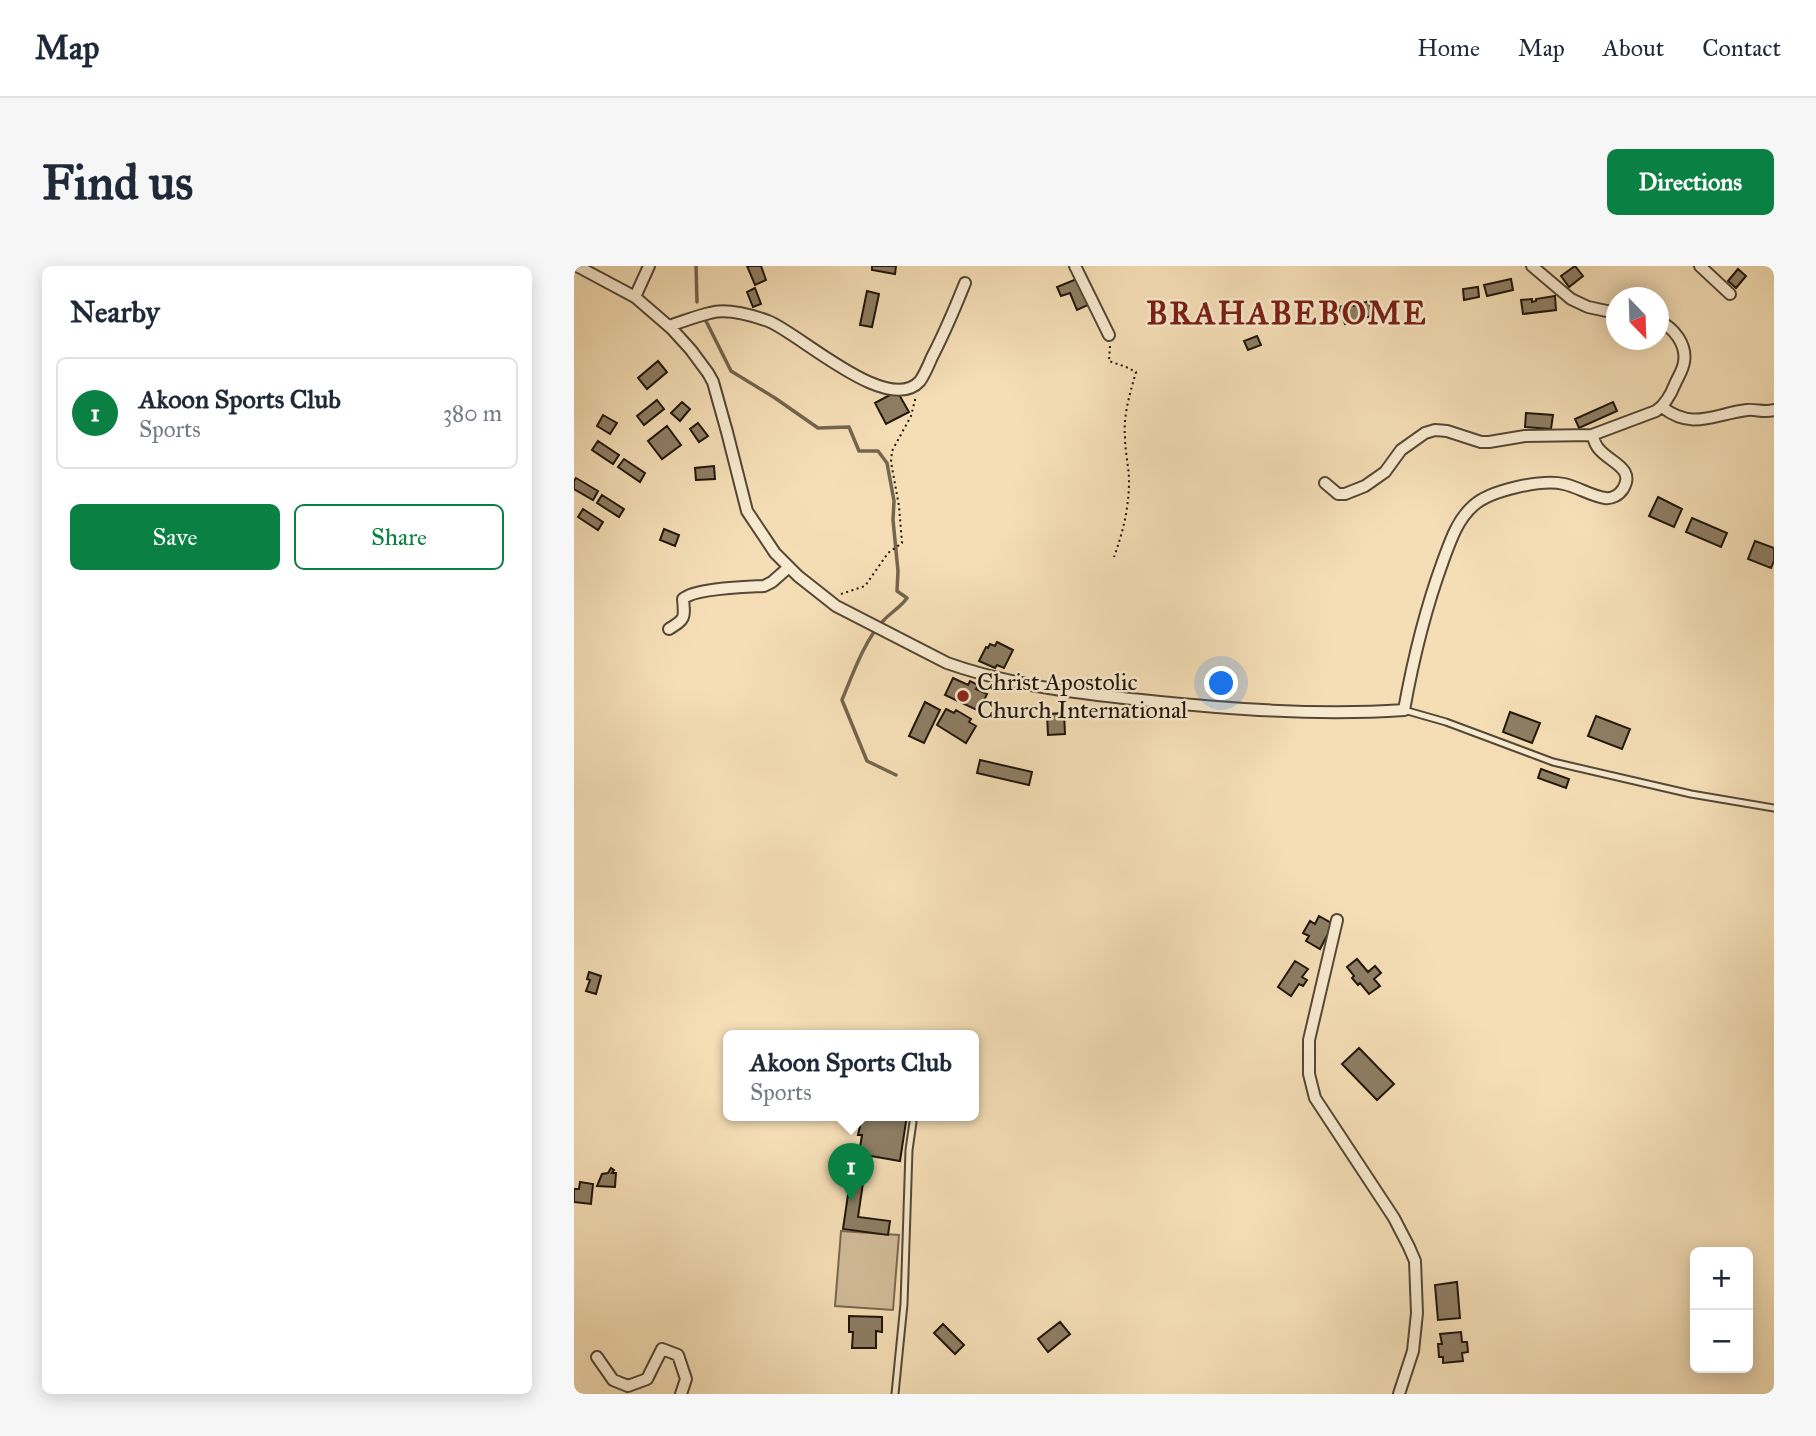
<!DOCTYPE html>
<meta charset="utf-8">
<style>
:root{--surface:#fff;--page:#f6f6f7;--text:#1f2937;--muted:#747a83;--line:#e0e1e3;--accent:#0b8043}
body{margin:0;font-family:"IM FELL Great Primer",serif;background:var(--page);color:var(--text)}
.controls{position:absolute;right:21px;bottom:21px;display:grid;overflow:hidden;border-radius:10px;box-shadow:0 4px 18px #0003}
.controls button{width:63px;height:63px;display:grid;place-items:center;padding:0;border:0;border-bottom:2px solid var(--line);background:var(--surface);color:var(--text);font:35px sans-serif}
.compass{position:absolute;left:1032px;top:21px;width:63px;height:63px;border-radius:50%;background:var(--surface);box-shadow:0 4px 18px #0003;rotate:157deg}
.you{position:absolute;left:648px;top:418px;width:24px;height:24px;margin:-18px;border:5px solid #fff;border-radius:50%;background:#1a73e8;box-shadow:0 0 0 10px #1a73e833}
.badge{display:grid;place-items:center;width:46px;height:46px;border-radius:50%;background:var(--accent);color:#fff;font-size:23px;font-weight:700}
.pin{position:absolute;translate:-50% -58px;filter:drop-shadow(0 2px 4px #0008)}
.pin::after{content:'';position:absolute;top:37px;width:24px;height:21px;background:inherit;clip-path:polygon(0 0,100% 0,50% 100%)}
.popup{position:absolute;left:149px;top:764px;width:256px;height:91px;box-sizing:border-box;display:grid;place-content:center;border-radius:10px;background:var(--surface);filter:drop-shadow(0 2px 5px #0005);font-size:23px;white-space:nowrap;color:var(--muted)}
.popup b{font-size:26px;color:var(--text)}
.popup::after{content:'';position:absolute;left:50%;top:100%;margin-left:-14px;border:14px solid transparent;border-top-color:var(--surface)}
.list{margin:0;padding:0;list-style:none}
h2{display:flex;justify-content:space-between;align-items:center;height:91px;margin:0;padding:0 28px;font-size:30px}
h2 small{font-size:23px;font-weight:400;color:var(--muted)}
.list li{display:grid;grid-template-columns:46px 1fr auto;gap:21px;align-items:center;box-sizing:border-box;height:112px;margin:0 14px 14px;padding:0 14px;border:2px solid var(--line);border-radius:10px}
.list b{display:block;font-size:26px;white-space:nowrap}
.list p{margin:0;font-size:23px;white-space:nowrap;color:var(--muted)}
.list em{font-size:23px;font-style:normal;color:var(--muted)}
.actions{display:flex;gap:14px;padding:21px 28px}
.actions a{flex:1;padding:16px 0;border:2px solid var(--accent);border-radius:10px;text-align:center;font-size:24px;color:var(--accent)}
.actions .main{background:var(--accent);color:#fff}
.map{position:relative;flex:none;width:1200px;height:1128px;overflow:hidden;border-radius:10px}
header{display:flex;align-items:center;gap:42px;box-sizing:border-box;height:98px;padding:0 35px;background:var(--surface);border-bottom:2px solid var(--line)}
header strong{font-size:33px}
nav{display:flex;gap:38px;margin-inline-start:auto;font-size:24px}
.intro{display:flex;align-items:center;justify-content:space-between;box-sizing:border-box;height:168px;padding:0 42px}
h1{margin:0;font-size:49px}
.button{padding:18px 32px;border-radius:10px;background:var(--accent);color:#fff;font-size:24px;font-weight:700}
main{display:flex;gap:42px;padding:0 42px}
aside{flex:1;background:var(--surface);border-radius:10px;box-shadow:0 4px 18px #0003}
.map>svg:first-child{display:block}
.green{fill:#d1bc99;stroke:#786952;stroke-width:2}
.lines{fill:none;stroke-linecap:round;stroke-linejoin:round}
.stream{stroke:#74654f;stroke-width:3.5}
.building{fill:#8e7e64;stroke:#1f160c;stroke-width:2}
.lane-casing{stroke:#544836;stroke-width:9}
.street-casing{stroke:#544836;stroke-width:14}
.path{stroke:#1f160c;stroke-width:2;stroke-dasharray:2 3.5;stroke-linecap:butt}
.lane{stroke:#f8ead0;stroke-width:5}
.street{stroke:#f8ead0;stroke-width:10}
.poi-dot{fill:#8f2418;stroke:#f8ead0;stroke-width:2.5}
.labels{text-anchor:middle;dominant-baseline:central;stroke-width:5;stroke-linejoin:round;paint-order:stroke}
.poi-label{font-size:24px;fill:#1f160c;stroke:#f8ead0;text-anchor:start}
.district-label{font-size:32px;font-weight:bold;letter-spacing:2px;fill:#7a1f14;stroke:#f8ead0}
</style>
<header>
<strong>Map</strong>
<nav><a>Home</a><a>Map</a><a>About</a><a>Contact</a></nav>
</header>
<div class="intro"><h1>Find us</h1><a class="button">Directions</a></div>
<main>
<aside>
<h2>Nearby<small></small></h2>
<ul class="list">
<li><span class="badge">1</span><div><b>Akoon Sports Club</b><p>Sports</p></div><em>380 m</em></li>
</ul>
<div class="actions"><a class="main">Save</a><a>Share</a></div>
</aside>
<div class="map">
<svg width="1200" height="1128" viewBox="0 0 1200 1128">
<rect width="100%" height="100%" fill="#f5deb6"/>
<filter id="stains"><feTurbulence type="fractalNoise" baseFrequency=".00286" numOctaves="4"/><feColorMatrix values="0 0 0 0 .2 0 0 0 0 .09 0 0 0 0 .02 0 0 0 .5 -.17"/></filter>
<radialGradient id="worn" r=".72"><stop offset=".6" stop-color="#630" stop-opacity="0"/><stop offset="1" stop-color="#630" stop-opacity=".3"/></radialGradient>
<!-- green -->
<path class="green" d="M267,965l58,4 -6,75 -58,-4z"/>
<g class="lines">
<!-- stream -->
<path class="stream" d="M122,0l1,36
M132,55l25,50 44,27 43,30 31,-1 10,24h19l9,12 7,38 -1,19 5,51 -1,20 10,7c-7,10 -16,14 -24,23 -18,18 -31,55 -41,79l25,61 29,14"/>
</g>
<!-- building -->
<path class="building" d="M173,0h14l5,14 -11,5z
M298,0h24l-1,8 -23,-4z
M1001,0l8,10 -14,11 -8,-11z
M1164,3l8,7 -10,12 -8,-7z
M505,12l11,26 -13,6 -7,-17 -9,3 -4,-9z
M937,13l2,11 -26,6 -3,-11z
M904,21l1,10 -15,3 -1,-11z
M181,22l6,16 -8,3 -6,-15z
M293,25l12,3 -7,33 -12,-2z
M981,30l1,14 -33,4 -2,-14 11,-1v3l4,-1v-2z
M795,35l5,14 -29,9 -6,-17 14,-5 1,4z
M683,70l4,9 -13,5 -4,-9z
M84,95l9,11 -20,17 -9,-11z
M323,125l12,21 -23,12 -11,-21z
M83,134l7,9 -20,16 -7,-9z
M108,136l8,7 -10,12 -9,-8z
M1039,136l4,9 -38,17 -4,-9z
M952,147l27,2 -2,14 -26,-2z
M29,149l14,8 -7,11 -13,-8z
M124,157l10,13 -9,6 -9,-13z
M93,160l14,19 -19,14 -14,-18z
M24,175l21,14 -6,9 -21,-14z
M50,193l21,14 -5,9 -22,-15z
M140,200l1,13 -19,1 -1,-12z
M2,212l22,13 -5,9 -19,-11v-8z
M28,229l22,14 -5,8 -22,-14z
M1084,231l24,12 -8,18 -25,-11z
M9,243l20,13 -5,8 -20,-13z
M1118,252l35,15 -6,14 -35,-15z
M90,263l15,6 -4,11 -15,-6z
M1181,275l19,7v13l-3,7 -23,-9z
M423,376l16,8 -9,18 -7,-3 -2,3 -16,-7 7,-14 2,1 2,-4 5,2z
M379,412l15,7 2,-4 8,4 -2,4 11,5 -8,17 -34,-16z
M351,436l15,8 -16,33 -15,-7z
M372,443l8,4 2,-3 15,9 -2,3 7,4 -10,17 -29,-18z
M936,446l30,11 -8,20 -29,-11z
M490,447l1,21 -17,1 -1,-21z
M1022,450l34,13 -8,20 -34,-13z
M406,494l52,12 -3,13 -52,-12z
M967,503l28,10 -3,9 -28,-10z
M745,650l14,8 -13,25 -14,-8 3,-5 -6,-3 7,-12 5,3z
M783,693l11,13 7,-6 6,7 -7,6 6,7 -11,8 -9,-11 -2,2 -6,-7 2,-2 -7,-9z
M721,695l13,8 -6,8 5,3 -4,6 -4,-2 -8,12 -13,-9z
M15,706l12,4 -5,18 -10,-3 4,-11 -3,-1z
M785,782l35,36 -17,16 -35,-36z
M284,849h49l-7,46 -41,-7 3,-19h-4l2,-9h-4z
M37,902l3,2 -2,3h4l-1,14 -18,-1 5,-12 6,-1z
M277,908l13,2 -6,41 32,4 -2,14 -45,-6z
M6,916l13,2 -2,20 -17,-2v-13h5z
M883,1016l3,36 -22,2 -3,-35z
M275,1050l33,1v15l-6,-1v17h-24l1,-16h-4z
M486,1056l10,12 -22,18 -10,-13z
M369,1058l21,21 -9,9 -21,-21z
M887,1066l1,10h5l1,10 -6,1 1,8 -20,2v-6h-4l-1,-13h4l-2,-10z"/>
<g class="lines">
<defs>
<path id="lane" d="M830,444l42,12 107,40 138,32 83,14
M321,1128l9,-90 5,-154 4,-28"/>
<path id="street" d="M3,0l58,31 37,32 19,21 17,23 5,9 14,50 20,79 28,42 23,23 38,30 111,57c62,22 129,30 194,37 88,9 175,16 263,10 9,-50 21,-100 39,-149 7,-19 14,-41 30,-55 17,-16 69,-27 91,-22 14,3 27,12 41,14 7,1 14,-3 18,-9 13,-21 -14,-27 -24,-40 -4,-4 -5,-10 -7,-14
M501,0l34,69
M958,0l39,33 17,8 28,6
M1126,0l30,28
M61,31l14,-31
M95,60c13,-4 27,-10 41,-13 17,-5 41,2 58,8 30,11 120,96 152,60 5,-7 9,-17 12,-24 13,-25 23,-49 33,-74
M1088,141c31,24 52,7 85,3 9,-1 18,3 27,0
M751,217l13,11h7l20,-8 20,-14 16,-22 24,-17 10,-3 12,1 34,11h8l36,-6 67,-1 64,-24c9,-6 15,-17 19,-27 3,-7 8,-14 9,-22 3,-17 -10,-35 -26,-41
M95,363c16,-10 16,-10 14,-30 12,-11 63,-12 81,-13l8,-4 17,-15
M763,654l-28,120v34l6,24 79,120 15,29 6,14 2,52 -4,38 -14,43
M23,1091l16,23 15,6 19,-7 15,-30 16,6 8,24 -5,15"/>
</defs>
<!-- lane casing -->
<use href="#lane" class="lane-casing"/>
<!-- street casing -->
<use href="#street" class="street-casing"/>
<!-- path -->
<path class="path" d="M536,80l-1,15 17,6 10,5c-6,21 -13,44 -11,65 0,15 4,30 4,44 0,27 -6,51 -15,76
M267,328l24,-8 23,-33 14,-10 -3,-37 -8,-44 1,-11 19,-35 5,-20"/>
<!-- lane -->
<use href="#lane" class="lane"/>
<!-- street -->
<use href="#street" class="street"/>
</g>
<!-- markers -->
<circle class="poi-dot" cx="389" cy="430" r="7"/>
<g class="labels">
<!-- poi labels -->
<g class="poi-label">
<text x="403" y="416">Christ Apostolic<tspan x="403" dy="28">Church International</tspan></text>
</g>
<!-- district labels -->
<g class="district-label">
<text x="713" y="47">BRAHABEBOME</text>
</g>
</g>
<rect width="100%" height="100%" filter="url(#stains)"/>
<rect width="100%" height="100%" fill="url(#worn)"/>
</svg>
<div class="controls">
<button>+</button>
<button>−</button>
</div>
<svg class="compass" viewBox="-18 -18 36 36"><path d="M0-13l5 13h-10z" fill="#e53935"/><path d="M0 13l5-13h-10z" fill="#747a83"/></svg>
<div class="you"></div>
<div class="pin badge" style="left:277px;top:935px">1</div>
<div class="popup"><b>Akoon Sports Club</b>Sports</div>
</div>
</main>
